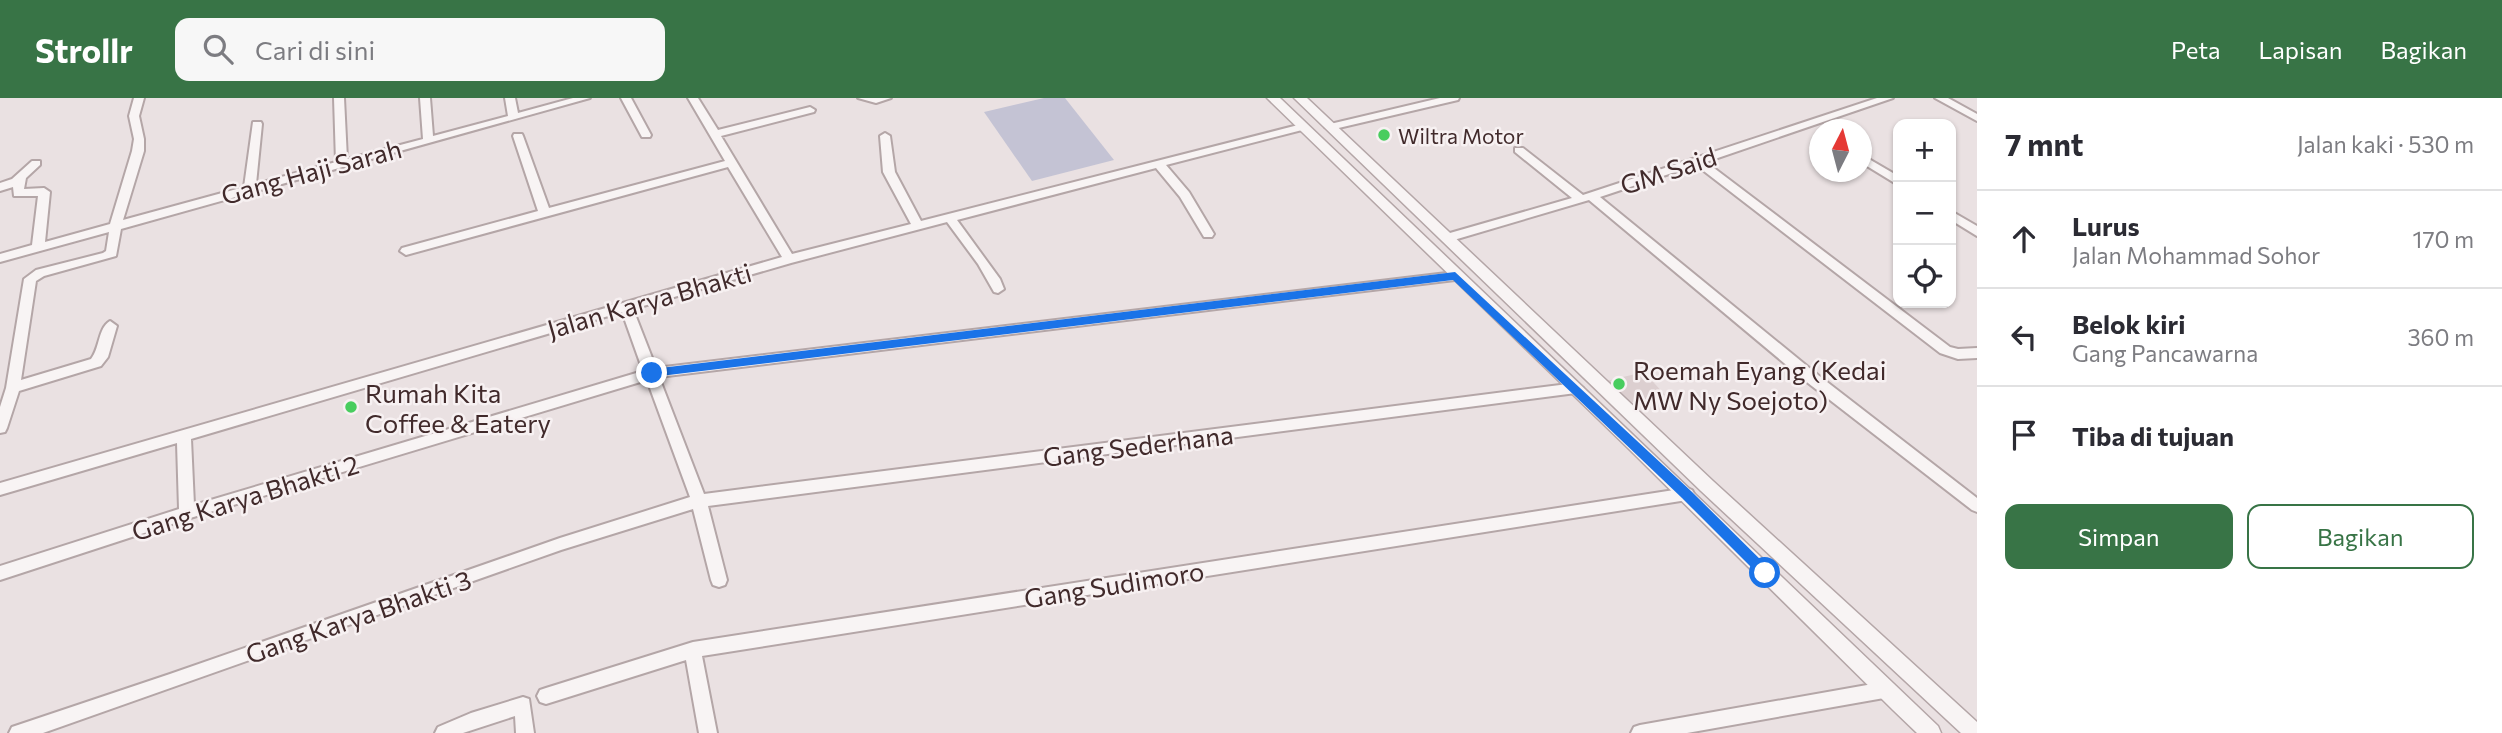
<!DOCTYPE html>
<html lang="id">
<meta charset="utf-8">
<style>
:root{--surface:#fff;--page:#f7f7f7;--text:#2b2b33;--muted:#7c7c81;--line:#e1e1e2;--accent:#387446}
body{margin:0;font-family:Commissioner,sans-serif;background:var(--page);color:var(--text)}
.controls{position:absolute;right:21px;top:21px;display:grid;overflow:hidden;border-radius:14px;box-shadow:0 2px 5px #0004}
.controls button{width:63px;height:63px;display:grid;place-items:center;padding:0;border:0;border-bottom:2px solid var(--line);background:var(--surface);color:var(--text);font:35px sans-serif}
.compass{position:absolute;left:1809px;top:21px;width:63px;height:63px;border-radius:50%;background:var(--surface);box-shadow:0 2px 5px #0004;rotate:6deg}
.stop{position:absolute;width:21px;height:21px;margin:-16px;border:5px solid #1a73e8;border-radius:50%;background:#fff}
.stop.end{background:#1a73e8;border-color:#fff;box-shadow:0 2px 7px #0008}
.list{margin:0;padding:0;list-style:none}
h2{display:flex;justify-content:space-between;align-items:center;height:91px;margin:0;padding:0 28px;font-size:30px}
h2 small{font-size:23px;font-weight:400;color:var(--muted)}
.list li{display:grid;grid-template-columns:46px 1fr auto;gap:21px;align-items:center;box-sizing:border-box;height:98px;padding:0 28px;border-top:2px solid var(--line)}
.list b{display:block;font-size:26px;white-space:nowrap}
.list p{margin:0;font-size:23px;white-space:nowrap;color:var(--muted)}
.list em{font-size:23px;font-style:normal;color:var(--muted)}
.actions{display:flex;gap:14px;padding:21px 28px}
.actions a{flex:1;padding:16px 0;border:2px solid var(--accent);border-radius:14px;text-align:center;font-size:24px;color:var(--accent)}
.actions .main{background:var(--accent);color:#fff}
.icon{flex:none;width:38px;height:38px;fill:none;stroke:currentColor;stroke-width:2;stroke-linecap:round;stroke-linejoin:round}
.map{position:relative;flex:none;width:1977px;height:635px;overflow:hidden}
header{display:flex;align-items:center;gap:42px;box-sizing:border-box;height:98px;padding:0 35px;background:var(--accent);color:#fff}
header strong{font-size:33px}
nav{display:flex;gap:38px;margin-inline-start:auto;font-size:24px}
.search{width:490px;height:63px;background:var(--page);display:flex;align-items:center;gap:18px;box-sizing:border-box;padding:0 24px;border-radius:14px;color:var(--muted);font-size:26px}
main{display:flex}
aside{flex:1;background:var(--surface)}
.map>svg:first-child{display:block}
.built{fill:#dccfd0}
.green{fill:#c4c3d4}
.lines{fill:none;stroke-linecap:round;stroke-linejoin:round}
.minor-casing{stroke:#b4a6a7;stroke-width:4}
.tertiary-casing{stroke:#b4a6a7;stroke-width:3}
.minor{fill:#f8f4f4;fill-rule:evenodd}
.tertiary{fill:#f8f4f4;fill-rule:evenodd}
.route{fill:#1a73e8}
.poi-dot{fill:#48cd5e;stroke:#f7f1f2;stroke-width:2.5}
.labels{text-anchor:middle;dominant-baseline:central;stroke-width:5;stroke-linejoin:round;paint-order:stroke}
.far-poi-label{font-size:21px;fill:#412a2b;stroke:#f7f1f2;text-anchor:start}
.street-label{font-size:26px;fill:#412a2b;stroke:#f7f1f2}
.poi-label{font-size:26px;fill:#412a2b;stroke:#f7f1f2;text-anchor:start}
</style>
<header>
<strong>Strollr</strong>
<div class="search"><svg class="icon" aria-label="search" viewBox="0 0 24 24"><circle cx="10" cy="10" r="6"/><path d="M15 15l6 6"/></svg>Cari di sini</div>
<nav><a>Peta</a><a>Lapisan</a><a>Bagikan</a></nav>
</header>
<main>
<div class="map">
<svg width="1977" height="635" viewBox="0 0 1977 635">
<rect width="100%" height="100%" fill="#eae1e2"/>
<!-- built -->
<path class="built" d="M1644,274l21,23 -44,10 -19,-23z"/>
<!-- green -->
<path class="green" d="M1044,0h21l49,62 -82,21 -48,-69z"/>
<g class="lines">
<defs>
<path id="minor" d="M134,0h10l-5,18 5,23v12l-21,69 121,-33 9,-65h8l1,2 -6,60 80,-22 -2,-64h10l3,61 76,-20 -3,-41h10l3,38 75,-20 -3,-18h10l3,15 55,-15h17l-469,131 -5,27 -72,20 -8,5 -15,99 70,-21c9,-11 7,-31 19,-38l7,5 -9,31 -7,9 -82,25 -12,37 -2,4 -5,1v-26l6,-19 18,-109 12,-9 67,-17 3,-2 3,-19 -109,30v-8l32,-9 6,-49h-24l-1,-9 -13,4v-8l12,-4 20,-18h8v4l-14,13 -2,11 20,-1 6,4 -5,50 65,-18 22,-73 2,-12 -5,-23z
M621,0h10l20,37 -1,2h-8z
M688,0h10l20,32 92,-23 5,3 -1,2 -93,24 71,118 119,-30 -28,-52 -3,-36 5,-3 5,3 5,36 26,49 381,-97 5,3 -1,2 -140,36 23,27 25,42 -2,3h-8l-24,-40 -24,-29 -199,52 43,59 4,10 -6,4 -4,-1 -16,-28 -31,-42 -156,41 -158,46 23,59 799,-96 6,4 -6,4 -796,97 45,117 872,-111 7,5 -7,5 -868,113 19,74 -2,5 -6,2 -6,-2 -2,-5 -18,-71 -132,41 -518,183h-34l3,-6 6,-2 152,-51 390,-136 130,-41 -43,-117 -460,139 -187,61v-14l179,-57 -2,-66 -177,52v-12l782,-226 -54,-90 -322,88 -6,-4 2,-3 136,-37 -25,-75 1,-2h8l1,2 26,72 176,-47zM622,214l21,59 -449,134 -3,-66z
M858,0h33l-15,5z
M1440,0h19l-1,2 -128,30 -5,-3 1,-2z
M1877,0h16l-187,64 244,185 8,2 19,-1v10l-19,1 -18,-6 -244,-188 -96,32 218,178 159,123v14l-5,-2 -164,-127 -219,-183 -142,42 -6,-4 2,-3 129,-37 -57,-46v-4h8l60,47z
M1935,0h13l29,16v7z
M1862,57l36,21v9l-36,-22z
M1951,113l26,15v10l-26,-16z
M1687,390l5,2 2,4 -2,4 -5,2 -985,156 15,77h-18l-13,-73 -140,44 -6,-2 -3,-6 3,-6 6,-2 147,-46z
M1884,584l6,2 3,6 -3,6 -6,2 -197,35h-56l3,-6 6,-2z
M523,599l6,2 5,34h-18l-1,-17 -52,17h-28l3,-6 33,-14z"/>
<path id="tertiary" d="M1267,0h13l658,628 3,7h-24l-24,-23 -265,-262z
M1294,0h13l406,383 264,241v11h-16l-260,-242z"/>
</defs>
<!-- minor casing -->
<use href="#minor" class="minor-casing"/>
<!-- tertiary casing -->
<use href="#tertiary" class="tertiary-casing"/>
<!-- minor -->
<use href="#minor" class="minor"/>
<!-- tertiary -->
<use href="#tertiary" class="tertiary"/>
</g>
<!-- route -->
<path class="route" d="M1455,174l236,219 79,78v8h-9l-79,-79 -229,-218 -801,97 -6,-4 6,-4z"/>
<!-- markers -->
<g class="poi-dot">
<circle cx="1384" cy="37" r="7"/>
<circle cx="1619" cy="286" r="7"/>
<circle cx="351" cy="309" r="7"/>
</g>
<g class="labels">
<!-- far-poi labels -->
<g class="far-poi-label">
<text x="1398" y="37">Wiltra Motor</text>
</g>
<!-- street labels -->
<g class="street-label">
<text transform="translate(1668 72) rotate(-18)">GM Said</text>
<text transform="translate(311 73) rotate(-15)">Gang Haji Sarah</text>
<text transform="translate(649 202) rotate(-16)">Jalan Karya Bhakti</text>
<text transform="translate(1138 347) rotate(-7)">Gang Sederhana</text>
<text transform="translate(245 399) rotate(-17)">Gang Karya Bhakti 2</text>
<text transform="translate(1114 486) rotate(-9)">Gang Sudimoro</text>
<text transform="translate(358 518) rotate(-19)">Gang Karya Bhakti 3</text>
</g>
<!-- poi labels -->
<g class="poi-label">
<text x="1633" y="271">Roemah Eyang (Kedai<tspan x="1633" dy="30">MW Ny Soejoto)</tspan></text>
<text x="365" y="294">Rumah Kita<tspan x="365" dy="30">Coffee &amp; Eatery</tspan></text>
</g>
</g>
</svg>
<div class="controls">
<button>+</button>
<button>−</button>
<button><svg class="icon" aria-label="locate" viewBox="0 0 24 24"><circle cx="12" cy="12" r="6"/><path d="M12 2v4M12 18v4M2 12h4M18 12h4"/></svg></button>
</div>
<svg class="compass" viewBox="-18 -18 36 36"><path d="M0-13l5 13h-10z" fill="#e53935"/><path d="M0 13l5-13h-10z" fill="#7c7c81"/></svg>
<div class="stop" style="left:1765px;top:475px"></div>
<div class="stop end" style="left:652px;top:275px"></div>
</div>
<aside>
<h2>7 mnt<small>Jalan kaki · 530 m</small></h2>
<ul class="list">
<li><svg class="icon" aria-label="ahead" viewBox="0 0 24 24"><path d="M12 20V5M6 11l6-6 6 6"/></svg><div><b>Lurus</b><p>Jalan Mohammad Sohor</p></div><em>170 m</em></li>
<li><svg class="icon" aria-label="left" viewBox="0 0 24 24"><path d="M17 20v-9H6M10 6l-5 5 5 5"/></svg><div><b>Belok kiri</b><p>Gang Pancawarna</p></div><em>360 m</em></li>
<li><svg class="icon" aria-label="arrive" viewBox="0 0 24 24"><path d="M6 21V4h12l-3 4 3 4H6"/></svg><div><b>Tiba di tujuan</b></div></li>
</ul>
<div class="actions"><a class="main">Simpan</a><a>Bagikan</a></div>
</aside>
</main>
